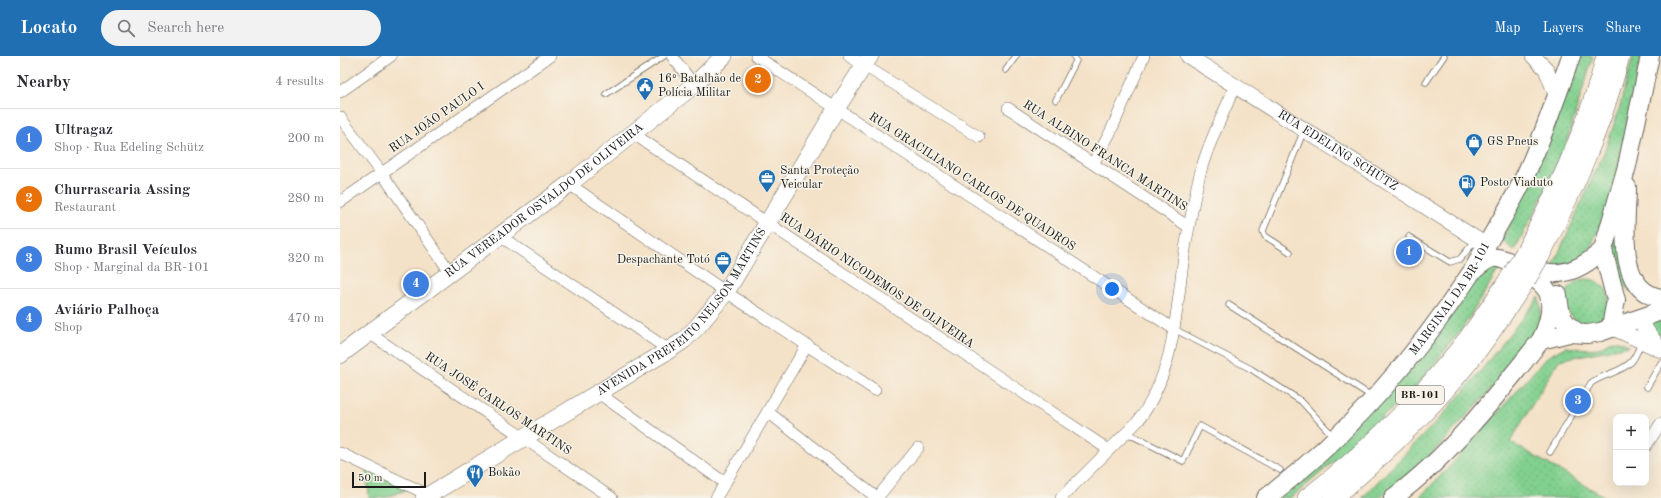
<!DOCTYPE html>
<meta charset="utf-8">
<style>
:root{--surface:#fff;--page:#f2f2f3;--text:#2b2b33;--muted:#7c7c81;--line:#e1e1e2;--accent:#1f6fb2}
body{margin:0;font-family:"Old Standard TT",serif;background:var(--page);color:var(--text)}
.controls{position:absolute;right:12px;bottom:12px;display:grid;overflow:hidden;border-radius:8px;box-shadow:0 4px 16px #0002}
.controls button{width:36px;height:36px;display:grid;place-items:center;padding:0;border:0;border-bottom:1px solid var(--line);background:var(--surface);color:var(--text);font:20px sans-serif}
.scale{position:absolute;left:12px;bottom:10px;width:74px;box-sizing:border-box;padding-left:4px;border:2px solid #1c1c1c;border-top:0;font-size:11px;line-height:14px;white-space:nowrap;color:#1c1c1c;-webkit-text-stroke:3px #f7f3e8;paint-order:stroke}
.you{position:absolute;left:772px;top:233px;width:14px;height:14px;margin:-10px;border:3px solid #fff;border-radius:50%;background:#1a73e8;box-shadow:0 0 0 6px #1a73e833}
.badge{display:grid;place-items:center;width:26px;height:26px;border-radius:50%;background:var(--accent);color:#fff;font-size:13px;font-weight:700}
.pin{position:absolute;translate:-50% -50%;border:2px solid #fff;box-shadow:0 1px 4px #0006}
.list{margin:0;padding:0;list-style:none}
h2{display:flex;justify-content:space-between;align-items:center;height:52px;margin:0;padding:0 16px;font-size:17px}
h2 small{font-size:13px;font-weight:400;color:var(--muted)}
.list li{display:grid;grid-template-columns:26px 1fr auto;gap:12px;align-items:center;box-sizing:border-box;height:60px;padding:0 16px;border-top:1px solid var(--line)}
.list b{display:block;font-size:15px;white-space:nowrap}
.list p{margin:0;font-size:13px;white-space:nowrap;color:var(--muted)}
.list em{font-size:13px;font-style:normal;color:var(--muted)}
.icon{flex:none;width:22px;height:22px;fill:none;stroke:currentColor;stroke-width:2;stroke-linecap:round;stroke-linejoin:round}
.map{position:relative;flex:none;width:1321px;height:442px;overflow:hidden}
header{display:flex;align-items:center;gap:24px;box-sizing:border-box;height:56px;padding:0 20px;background:var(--accent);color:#fff}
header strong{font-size:19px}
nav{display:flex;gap:22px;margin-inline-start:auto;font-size:14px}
.search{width:280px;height:36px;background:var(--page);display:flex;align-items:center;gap:10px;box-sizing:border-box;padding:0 14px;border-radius:22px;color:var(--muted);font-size:15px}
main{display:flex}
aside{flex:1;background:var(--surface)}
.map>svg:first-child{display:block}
.grass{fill:url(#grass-dots);stroke:#4f7656}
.park{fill:#82d08f;stroke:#4f7656}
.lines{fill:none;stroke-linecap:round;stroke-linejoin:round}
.service-casing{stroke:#686158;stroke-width:7}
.minor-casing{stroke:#686158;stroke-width:12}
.secondary-casing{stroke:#686158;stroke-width:16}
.primary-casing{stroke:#686158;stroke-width:18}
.trunk-casing{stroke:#686158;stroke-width:20}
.motorway-casing{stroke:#686158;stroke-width:20}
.service{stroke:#fff;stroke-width:5.5}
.minor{stroke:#fff;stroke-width:11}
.secondary{stroke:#fff;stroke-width:15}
.primary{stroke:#fff;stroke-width:17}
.trunk{stroke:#fff;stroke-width:18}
.motorway{stroke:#fff;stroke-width:19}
.motorway-bridge-casing{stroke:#686158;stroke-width:20;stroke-linecap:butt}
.motorway-bridge{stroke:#fff;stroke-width:19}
.labels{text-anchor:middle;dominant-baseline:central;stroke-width:3;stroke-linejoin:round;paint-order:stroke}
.shield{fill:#f7f3e8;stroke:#5e5c59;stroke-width:1}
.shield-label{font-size:11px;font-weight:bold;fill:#1c1c1c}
.poi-label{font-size:12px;fill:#1c1c1c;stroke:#f7f3e8;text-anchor:start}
.street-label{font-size:12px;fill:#1c1c1c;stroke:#f7f3e8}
</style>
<header>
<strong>Locato</strong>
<div class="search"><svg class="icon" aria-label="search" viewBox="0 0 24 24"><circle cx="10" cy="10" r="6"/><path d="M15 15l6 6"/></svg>Search here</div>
<nav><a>Map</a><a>Layers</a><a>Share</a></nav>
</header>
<main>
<aside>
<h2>Nearby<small>4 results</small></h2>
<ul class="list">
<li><span class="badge" style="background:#3f7fe0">1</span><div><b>Ultragaz</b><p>Shop · Rua Edeling Schütz</p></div><em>200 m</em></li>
<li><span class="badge" style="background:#e8710a">2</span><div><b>Churrascaria Assing</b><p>Restaurant</p></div><em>280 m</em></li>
<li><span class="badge" style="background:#3f7fe0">3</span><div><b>Rumo Brasil Veículos</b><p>Shop · Marginal da BR-101</p></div><em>320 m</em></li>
<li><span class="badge" style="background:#3f7fe0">4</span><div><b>Aviário Palhoça</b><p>Shop</p></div><em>470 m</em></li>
</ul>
</aside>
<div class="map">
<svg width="1321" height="442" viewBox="0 0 1321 442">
<defs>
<pattern id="grass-dots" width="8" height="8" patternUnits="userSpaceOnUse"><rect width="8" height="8" fill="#82d08f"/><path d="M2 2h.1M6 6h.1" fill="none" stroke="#70b27b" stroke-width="1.8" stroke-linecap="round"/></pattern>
</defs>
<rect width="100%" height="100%" fill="#f7f3e8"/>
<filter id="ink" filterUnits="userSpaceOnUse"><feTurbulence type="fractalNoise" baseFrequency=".025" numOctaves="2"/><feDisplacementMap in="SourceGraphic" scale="8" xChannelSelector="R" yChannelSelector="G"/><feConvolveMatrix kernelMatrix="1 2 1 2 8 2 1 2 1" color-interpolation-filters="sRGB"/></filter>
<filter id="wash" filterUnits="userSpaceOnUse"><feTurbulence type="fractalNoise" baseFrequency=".012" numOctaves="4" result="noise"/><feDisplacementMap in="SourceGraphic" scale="16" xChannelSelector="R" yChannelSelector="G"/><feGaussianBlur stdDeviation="0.9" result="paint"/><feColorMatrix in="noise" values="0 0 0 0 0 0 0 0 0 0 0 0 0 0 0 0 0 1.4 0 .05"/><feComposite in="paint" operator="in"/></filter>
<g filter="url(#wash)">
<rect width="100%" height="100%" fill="#f4e2c8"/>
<!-- grass -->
<path class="grass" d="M1237,0h16l-28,91 -19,43 -32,61 -12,-11 36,-81z
M1293,0h9l-31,144 -26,60 -34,10 53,-117 14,-40z
M1283,146l17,94 -9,-4 -10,-9 -6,-9 -6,-19z
M1146,210l14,1 -38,62 -44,55 -66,62 -48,41 -14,11h-12z
M1225 245a22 22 0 1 1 44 0a22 22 0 1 1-44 0Z
M1199,241l2,14 -2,26 -121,132 -39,29h-17l78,-80 35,-40z
M1321,263v20l-16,-17z
M1272,284l10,2 7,4 -70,14 -49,82 97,56h-188l31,-32 97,-109 18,-10 24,2 10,-1z"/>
<!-- park -->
<path class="park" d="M27,414l41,19 -24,9h-15z"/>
</g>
<g filter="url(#ink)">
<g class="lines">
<defs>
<path id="service" d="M666,14l10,-14
M1086,26l18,-26
M266,38l58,-38
M716,44l20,-39 -2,-5
M1069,181l41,25 10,-3 16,-19
M950,196l-25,-16 -2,-5 41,-101
M889,249l144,92
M834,273l77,40 50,32 33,36
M1307,331l14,-24
M787,377l56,28 17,-35 80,44
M1210,396l41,-69c12,-9 29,-10 40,-21 4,-4 7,-13 11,-19"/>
<path id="minor" d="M332,0l22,29
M416,0l418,273
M509,0l130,81
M0,36l51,-36
M668,52l181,119
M0,61l41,55 69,100
M292,77l477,317
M753,108l17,-31 34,-77
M229,128l157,108 149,98
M0,146l210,-146
M160,180l169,114
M29,277l243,165
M257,336l128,91
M428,356l109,86
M1306,390l15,-23
M0,397l93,44
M376,442l91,-153
M537,442l41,-50
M721,442l77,-77c43,-56 37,-129 51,-194 4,-20 7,-41 13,-60 8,-28 22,-54 33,-81"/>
<g id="secondary">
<path id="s1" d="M848,0l298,189"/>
<path d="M1193,0l13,13 11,28"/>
<path d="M1298,263l22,30"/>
<path d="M1271,271l50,23"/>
</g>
<g id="primary">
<path id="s2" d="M0,299l229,-171 125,-99 30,-29"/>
<path id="s3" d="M84,442l245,-148 15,-10 14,-14 28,-34 110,-183 34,-53"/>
</g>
<g id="trunk">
<path d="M1287,131c0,33 -13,104 34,111"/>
<path d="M1204,216c23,5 42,-7 59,-22"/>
<path d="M1218,239c2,19 3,28 21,38"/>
<path d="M1271,271l5,-27 -13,-50 24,-84 23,-110"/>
<path d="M1201,284l28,-7 19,1 12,-2 61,-21"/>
<path id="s4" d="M926,442c83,-63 150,-141 207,-228 5,-8 9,-18 14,-26 15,-25 31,-51 42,-77 16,-36 29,-74 42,-111"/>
<path d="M1053,442c58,-43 103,-102 148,-158 7,-14 12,-29 8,-45 -3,-13 -43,-40 -57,-37 -7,2 -13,8 -18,12"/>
</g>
<path id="motorway" d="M1187,193c32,-62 62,-125 79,-193
M1200,200c33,-66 62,-128 80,-200
M967,442c51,-39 99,-84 140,-134 25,-28 45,-60 66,-91
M993,442c48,-41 98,-89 137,-138 20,-25 38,-53 56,-80"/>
</defs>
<!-- service casing -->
<use href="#service" class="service-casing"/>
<!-- minor casing -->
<use href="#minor" class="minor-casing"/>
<!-- secondary casing -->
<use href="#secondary" class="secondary-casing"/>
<!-- primary casing -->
<use href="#primary" class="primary-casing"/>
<!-- trunk casing -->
<use href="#trunk" class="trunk-casing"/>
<!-- motorway casing -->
<use href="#motorway" class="motorway-casing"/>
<!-- service -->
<use href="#service" class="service"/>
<!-- minor -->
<use href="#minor" class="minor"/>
<!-- secondary -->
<use href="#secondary" class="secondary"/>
<!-- primary -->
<use href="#primary" class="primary"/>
<!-- trunk -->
<use href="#trunk" class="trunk"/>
<!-- motorway -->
<use href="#motorway" class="motorway"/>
<defs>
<path id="motorway-bridge" d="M1173,217l14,-24
M1186,224l14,-24"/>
</defs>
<!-- motorway-bridge casing -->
<use href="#motorway-bridge" class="motorway-bridge-casing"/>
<!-- motorway-bridge -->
<use href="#motorway-bridge" class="motorway-bridge"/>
</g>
</g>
<!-- icons -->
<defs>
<symbol id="civic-pin" viewBox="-11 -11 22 30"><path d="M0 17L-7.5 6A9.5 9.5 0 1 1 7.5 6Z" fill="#1f6fb2" stroke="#f7f3e8"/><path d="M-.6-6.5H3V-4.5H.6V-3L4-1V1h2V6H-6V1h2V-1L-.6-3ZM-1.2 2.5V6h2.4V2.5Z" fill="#fff"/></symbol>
<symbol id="shop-pin" viewBox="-11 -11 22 30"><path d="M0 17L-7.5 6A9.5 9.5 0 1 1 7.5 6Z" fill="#1f6fb2" stroke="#f7f3e8"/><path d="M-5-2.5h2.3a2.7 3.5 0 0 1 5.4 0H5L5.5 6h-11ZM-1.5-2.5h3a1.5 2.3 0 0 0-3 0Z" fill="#fff"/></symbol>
<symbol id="office-pin" viewBox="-11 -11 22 30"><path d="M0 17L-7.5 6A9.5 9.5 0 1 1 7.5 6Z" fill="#1f6fb2" stroke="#f7f3e8"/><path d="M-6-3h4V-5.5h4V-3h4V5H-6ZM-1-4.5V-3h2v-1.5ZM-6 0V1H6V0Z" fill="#fff"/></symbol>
<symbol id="fuel-pin" viewBox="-11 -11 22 30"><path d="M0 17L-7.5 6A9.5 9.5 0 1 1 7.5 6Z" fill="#1f6fb2" stroke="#f7f3e8"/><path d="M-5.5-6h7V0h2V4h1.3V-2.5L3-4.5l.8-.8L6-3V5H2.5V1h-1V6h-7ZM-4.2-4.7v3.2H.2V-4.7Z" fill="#fff"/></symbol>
<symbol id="restaurant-pin" viewBox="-11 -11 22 30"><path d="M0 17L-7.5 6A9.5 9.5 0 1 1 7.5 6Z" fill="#1f6fb2" stroke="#f7f3e8"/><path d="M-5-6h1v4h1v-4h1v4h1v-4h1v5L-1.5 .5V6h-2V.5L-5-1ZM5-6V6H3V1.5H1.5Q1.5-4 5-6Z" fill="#fff"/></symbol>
</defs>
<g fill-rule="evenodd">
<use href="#civic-pin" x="295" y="20" width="20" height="27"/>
<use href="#shop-pin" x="1124" y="76" width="20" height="27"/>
<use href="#office-pin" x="417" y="112" width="20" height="27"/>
<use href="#fuel-pin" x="1117" y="117" width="20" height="27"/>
<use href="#office-pin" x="373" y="194" width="20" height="27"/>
<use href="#restaurant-pin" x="125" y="407" width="20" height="27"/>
</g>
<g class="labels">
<!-- shield labels -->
<rect class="shield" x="1056" y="330" width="48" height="18" rx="3"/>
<g class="shield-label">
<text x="1080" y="339">BR-101</text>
</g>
<!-- poi labels -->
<g class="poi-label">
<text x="318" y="23">16º Batalhão de<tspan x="318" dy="14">Polícia Militar</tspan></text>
<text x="1147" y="86">GS Pneus</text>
<text x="440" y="115">Santa Proteção<tspan x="440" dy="14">Veicular</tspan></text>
<text x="1140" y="127">Posto Viaduto</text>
<text x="370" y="204" text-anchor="end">Despachante Totó</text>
<text x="148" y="417">Bokão</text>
</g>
<!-- street labels -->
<g class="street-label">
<text transform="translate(97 62) rotate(-35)">RUA JOÃO PAULO I</text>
<text stroke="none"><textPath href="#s1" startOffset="177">RUA EDELING SCHÜTZ</textPath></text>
<text transform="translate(765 100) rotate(33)">RUA ALBINO FRANCA MARTINS</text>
<text transform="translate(632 126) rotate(33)">RUA GRACILIANO CARLOS DE QUADROS</text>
<text stroke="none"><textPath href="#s2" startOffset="256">RUA VEREADOR OSVALDO DE OLIVEIRA</textPath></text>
<text transform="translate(537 225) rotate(34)">RUA DÁRIO NICODEMOS DE OLIVEIRA</text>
<text stroke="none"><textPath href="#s4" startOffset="273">MARGINAL DA BR-101</textPath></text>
<text stroke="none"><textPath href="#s3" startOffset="322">AVENIDA PREFEITO NELSON MARTINS</textPath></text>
<text transform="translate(158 348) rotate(34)">RUA JOSÉ CARLOS MARTINS</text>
</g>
</g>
</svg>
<div class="controls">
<button>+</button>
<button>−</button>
</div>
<div class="scale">50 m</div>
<div class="you"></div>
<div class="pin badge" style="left:1069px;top:196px;background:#3f7fe0">1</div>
<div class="pin badge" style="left:418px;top:24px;background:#e8710a">2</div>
<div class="pin badge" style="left:1238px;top:345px;background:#3f7fe0">3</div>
<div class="pin badge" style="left:76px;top:228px;background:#3f7fe0">4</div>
</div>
</main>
